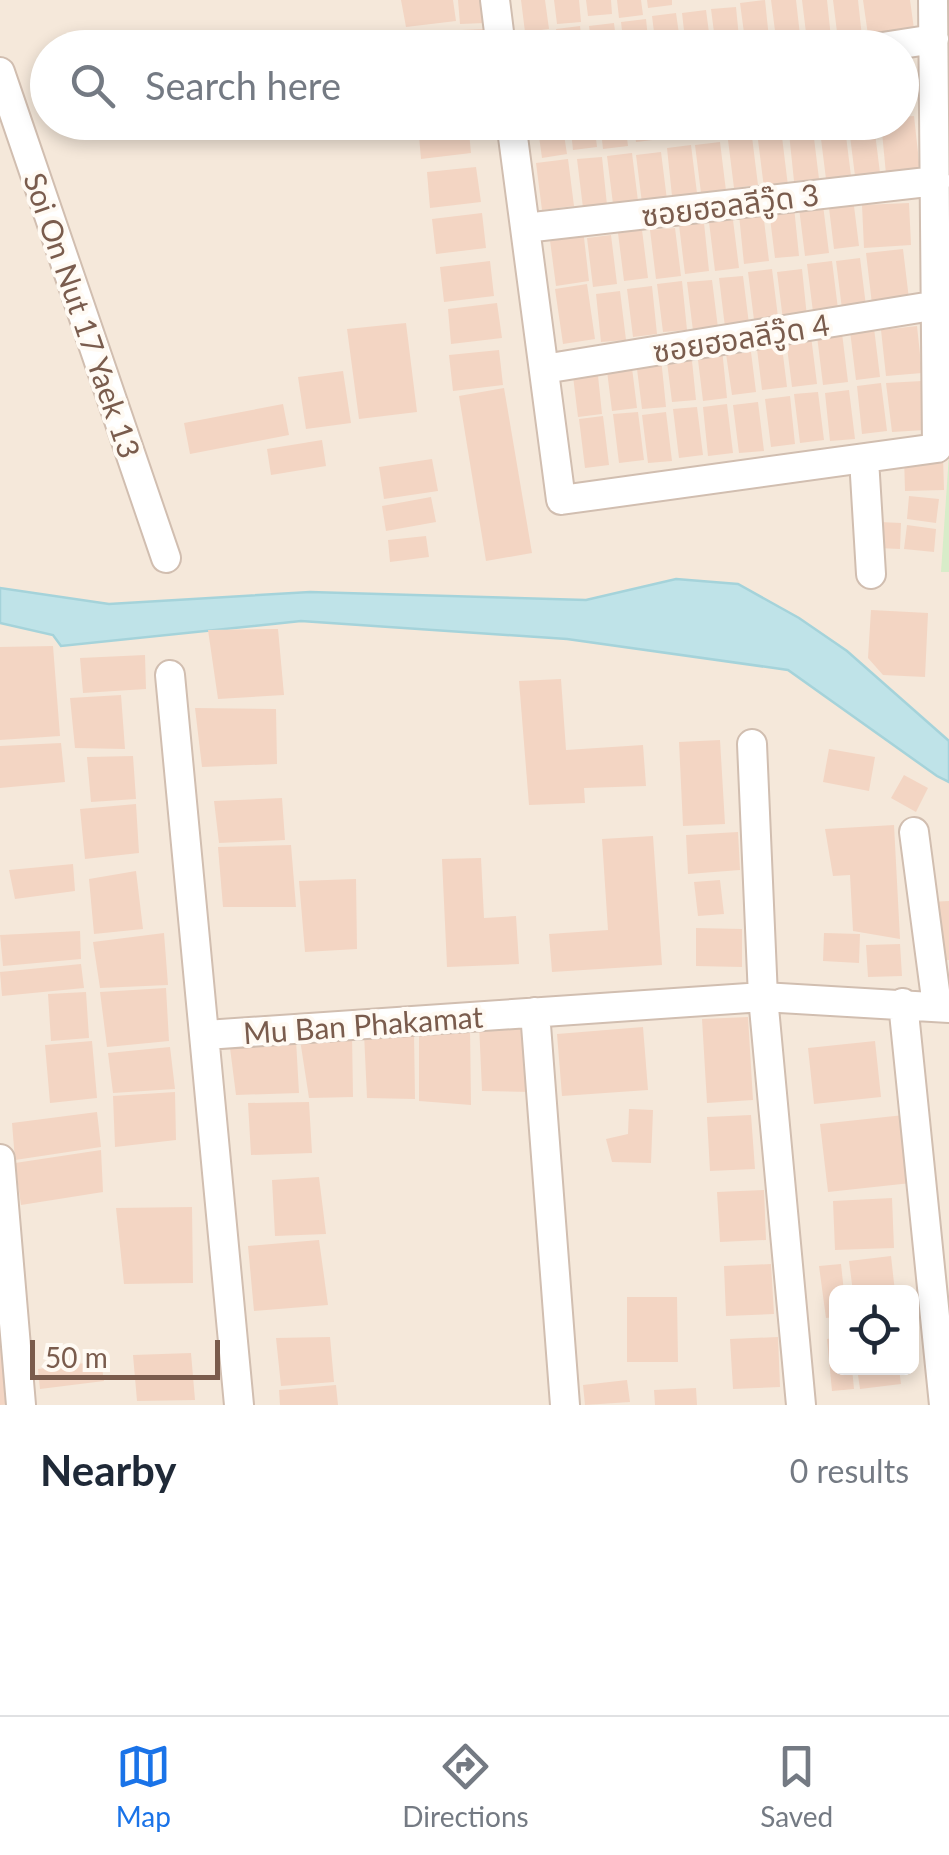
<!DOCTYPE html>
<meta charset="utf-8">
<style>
:root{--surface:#fff;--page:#f2f2f3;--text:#1f2937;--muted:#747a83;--line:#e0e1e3;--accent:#1a73e8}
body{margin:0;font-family:Lato,"Noto Sans Thai",sans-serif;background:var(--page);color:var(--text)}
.controls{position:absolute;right:30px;bottom:30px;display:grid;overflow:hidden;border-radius:15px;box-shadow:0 5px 15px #0003}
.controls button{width:90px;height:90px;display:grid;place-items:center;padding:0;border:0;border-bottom:2px solid var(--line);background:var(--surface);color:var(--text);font:50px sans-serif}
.scale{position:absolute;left:30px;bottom:25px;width:190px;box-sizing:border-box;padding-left:10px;border:5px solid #7a5c4d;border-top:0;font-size:28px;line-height:35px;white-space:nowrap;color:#7a5c4d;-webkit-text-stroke:8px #fffaf3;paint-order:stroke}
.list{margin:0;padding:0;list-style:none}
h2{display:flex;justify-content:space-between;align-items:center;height:130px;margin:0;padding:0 40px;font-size:42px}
h2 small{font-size:32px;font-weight:400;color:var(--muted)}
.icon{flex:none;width:55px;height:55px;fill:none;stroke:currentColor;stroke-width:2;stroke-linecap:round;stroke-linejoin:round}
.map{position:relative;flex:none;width:949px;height:1405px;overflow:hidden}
.search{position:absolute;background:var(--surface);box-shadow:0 5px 15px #0003;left:30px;right:30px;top:30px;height:110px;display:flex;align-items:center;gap:25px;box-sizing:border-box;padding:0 35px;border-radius:55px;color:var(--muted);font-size:38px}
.sheet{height:310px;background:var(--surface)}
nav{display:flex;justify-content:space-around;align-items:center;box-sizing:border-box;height:140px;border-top:2px solid var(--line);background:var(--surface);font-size:28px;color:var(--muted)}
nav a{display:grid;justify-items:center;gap:5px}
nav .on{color:var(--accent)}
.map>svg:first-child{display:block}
.residential{fill:#f5e8da;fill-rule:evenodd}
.green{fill:#d8ecc9}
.water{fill:#bfe3e8;stroke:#a5d3da;stroke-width:2.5}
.building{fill:#f3d5c3}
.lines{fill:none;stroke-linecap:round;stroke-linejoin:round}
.minor-casing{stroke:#d1beb0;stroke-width:32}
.minor{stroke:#fff;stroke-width:28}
.labels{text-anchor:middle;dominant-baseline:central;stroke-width:8;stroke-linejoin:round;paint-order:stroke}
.street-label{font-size:30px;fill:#7a5c4d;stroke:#fffaf3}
</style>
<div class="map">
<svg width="949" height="1405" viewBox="0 0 949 1405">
<rect width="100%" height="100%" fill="#fdf6ec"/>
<!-- residential -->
<path class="residential" d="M0,0h949v1405h-949zM48,48h854v74h-854zM836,1292h76v76h-76z"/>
<!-- green -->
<path class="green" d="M949,454v118h-8z"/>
<!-- water -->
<path class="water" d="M676,579l62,5 61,34 48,33 102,90v41l-12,-6 -149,-106 -221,-31 -266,-18 -240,25 -8,-11 -53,-12v-35l109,16 201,-12 276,8z"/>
<!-- building -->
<path class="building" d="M401,0h52l3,21 -50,6z
M458,0h26l1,23 -25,1z
M521,0h24l4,29 -24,3z
M554,0h25l2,22 -24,2z
M586,0h25l1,14 -24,2z
M617,0h24l2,15 -24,3z
M647,0h25v5l-24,3z
M765,0l5,48h-24l-6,-45z
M771,0h25l5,44 -24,2z
M802,0h25l4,38 -24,3z
M833,0h25l4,37 -24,3z
M863,0h47l4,29 -46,6z
M736,7l4,41h-24l-5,-39z
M706,10l5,38h-25l-4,-35z
M676,13l5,35h-25l-4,-32z
M646,19l3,29h-25l-3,-26z
M614,23l3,25h-25l-3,-22z
M580,26l3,22h-25l-2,-19z
M486,29l1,19h-25l-1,-18z
M456,33l2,15h-51l-1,-8z
M553,39l1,9h-30l-1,-6z
M902,60h4l4,48 -8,1z
M914,116l6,55 -34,3 -5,-52h21v-5z
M468,122l3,31 -50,6 -3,-35z
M537,122h25l5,32 -25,4z
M570,122h24l3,25 -24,3z
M600,122h25l3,24 -25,3z
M634,122h25l2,17 -25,3z
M663,122h25l2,14 -25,3z
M693,122h25l1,11 -24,3z
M724,122h25l1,8 -24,3z
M756,122h25v4l-24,3z
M874,125l6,48 -25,3 -6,-48z
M845,128l6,48 -25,3 -6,-48z
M813,130l6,49 -25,2 -5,-48z
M752,137l6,48 -24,3 -6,-48z
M782,137l6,49 -24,2 -6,-48z
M720,142l6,49 -25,2 -6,-48z
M691,145l6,48 -25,3 -5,-48z
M661,152l6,48 -25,3 -6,-48z
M632,153l6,48 -25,3 -6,-48z
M602,157l5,48 -24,3 -6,-49z
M568,159l6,47 -32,4 -6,-47z
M476,167l5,35 -51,6 -3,-36z
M853,198l6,48 -25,3 -6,-49z
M909,203l2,42 -47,3 -2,-43z
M823,205l6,48 -24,3 -6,-48z
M794,207l5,49 -24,2 -6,-48z
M763,212l6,49 -25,3 -5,-49z
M482,213l4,35 -50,6 -4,-35z
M733,220l6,48 -24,3 -6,-49z
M704,223l5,48 -24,3 -6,-49z
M675,228l6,48 -25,3 -6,-49z
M583,229l6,52 -33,5 -7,-53z
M642,230l6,48 -24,3 -6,-48z
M611,235l6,49 -24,3 -6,-49z
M903,249l6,50 -37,5 -6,-51z
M860,258l6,48 -24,3 -6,-48z
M490,261l4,35 -50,6 -4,-35z
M832,261l6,48 -25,3 -6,-48z
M772,269l6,48 -24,3 -6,-48z
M802,269l5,48 -24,3 -6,-48z
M743,276l6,48 -24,3 -6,-49z
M712,280l6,48 -25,3 -6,-49z
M682,281l5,49 -24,2 -6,-48z
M587,284l8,55 -32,5 -8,-55z
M652,286l5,48 -24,3 -6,-48z
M620,291l6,49 -25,2 -5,-48z
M497,303l5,35 -51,6 -3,-35z
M406,323l11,89 -58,7 -12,-90z
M917,326l5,47 -36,3 -5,-46z
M874,328l6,49 -24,3 -6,-49z
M842,333l6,49 -25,3 -6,-49z
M811,336l6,48 -25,3 -6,-48z
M781,339l6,48 -25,3 -6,-49z
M750,344l6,48 -24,3 -7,-48z
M722,349l5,49 -24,3 -6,-49z
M499,350l4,35 -50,6 -4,-36z
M691,351l5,49 -24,2 -6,-48z
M661,358l5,49 -24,2 -6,-48z
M631,360l6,48 -25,3 -6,-48z
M597,366l5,48 -24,3 -6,-49z
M343,371l8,52 -45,6 -8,-52z
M922,381l3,49 -33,2 -6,-49z
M881,383l6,48 -25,3 -5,-48z
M504,388l28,165 -46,8 -27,-165z
M849,390l6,49 -25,2 -5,-48z
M818,392l6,48 -24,3 -6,-49z
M790,396l5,48 -24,3 -6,-48z
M758,402l6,49 -25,2 -6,-48z
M283,404l6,31 -99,19 -6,-31z
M727,404l6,49 -25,3 -5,-49z
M697,407l6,48 -24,3 -6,-49z
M638,412l6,48 -25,3 -6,-49z
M666,412l6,49 -24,2 -6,-48z
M603,416l6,49 -24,3 -6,-49z
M322,440l4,26 -55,9 -4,-26z
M904,456h39l1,34 -39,1z
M432,459l6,32 -54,8 -5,-32z
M909,496l30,3 -3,24 -29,-4z
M431,497l5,25 -50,9 -4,-25z
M880,522l21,1 -1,26 -22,-1z
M907,525l29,4 -2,23 -30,-3z
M426,536l3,21 -39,5 -2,-22z
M871,610l57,3 -3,64 -42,-2 -15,-17z
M278,629l6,66 -66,4 -10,-69z
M53,646l7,90 -60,4v-93z
M145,655l1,34 -63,4 -3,-35z
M561,679l5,71 77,-5 3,41 -62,2 1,15 -56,2 -10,-124z
M121,695l4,54 -50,-1 -5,-50z
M195,708l81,1 1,55 -75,3z
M720,740l5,84 -42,2 -4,-84z
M61,743l4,39 -65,6v-42z
M829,749l46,8 -6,34 -46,-9z
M133,756l3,43 -45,3 -4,-45z
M904,775l24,13 -12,24 -25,-14z
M282,798l3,42 -66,3 -5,-42z
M136,804l3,49 -54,6 -5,-50z
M894,825l6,114 -47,-8 -3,-56 -17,1 -8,-47z
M738,832l2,38 -52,4 -2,-39z
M653,836l9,129 -110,7 -3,-38 59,-4 -6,-91z
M291,845l5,62h-73l-5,-60z
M481,858l3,60 32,-2 3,48 -72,3 -5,-108z
M73,864l2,27 -60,8 -6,-29z
M136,871l7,58 -49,5 -5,-55z
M356,879l1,70 -52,3 -6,-71z
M720,880l4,34 -26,2 -4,-34z
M949,901v59l-15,1 -4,-59z
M696,928l46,1v38l-46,-1z
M80,931l1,28 -78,7 -3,-31z
M164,933l4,52 -68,3 -7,-46z
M824,933l36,1 -1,29 -36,-2z
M900,944l2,32 -34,1 -2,-32z
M81,964l3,24 -82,8 -2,-24z
M166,988l3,53 -62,6 -7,-55z
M86,992l3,46 -38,3 -3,-47z
M748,1017l5,83 -46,3 -5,-84z
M529,1020l1,72 -48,-1 -3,-67z
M470,1027l1,78 -52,-4v-72z
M643,1027l5,63 -86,6 -5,-62z
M299,1033l53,1 1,63 -44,1z
M364,1033h50l1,66 -48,-1z
M229,1040h67l3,53 -63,2z
M92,1041l5,57 -47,5 -5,-58z
M875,1041l6,56 -67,7 -6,-56z
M170,1047l5,42 -62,4 -5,-40z
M175,1092l1,48 -61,7 -2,-51z
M309,1102l3,51 -61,2 -3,-52z
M629,1109l24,1 -2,53 -39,-1 -6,-23 22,-5z
M97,1112l4,35 -86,13 -3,-37z
M751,1115l4,54 -45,2 -3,-54z
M904,1115l7,68 -83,9 -8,-68z
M101,1150l2,42 -82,13 -6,-42z
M319,1177l7,57 -51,2 -3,-56z
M764,1190l2,50 -46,2 -3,-50z
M892,1198l2,50 -59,2 -2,-49z
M192,1207l1,76 -69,1 -8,-76z
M319,1240l9,65 -74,6 -6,-65z
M891,1256l4,36h-42l-4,-31z
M771,1264l3,50 -48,2 -2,-50z
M841,1264l3,28h-8v25l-10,1 -7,-52z
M627,1297h50l1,65h-51z
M330,1337l4,45 -53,4 -5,-48z
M778,1337l2,50 -47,2 -3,-50z
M836,1338v30h16l2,21 -22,2 -5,-52z
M10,1348l2,56 -12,1v-56z
M191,1353l4,47 -58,1 -4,-46z
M101,1361l3,20 -64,8 -2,-20z
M857,1368h42l2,16 -41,5z
M627,1380l3,22 -45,3 -2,-20z
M336,1385l2,20h-58l-1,-15z
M696,1388l1,17h-42l-1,-15z"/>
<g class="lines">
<defs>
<path id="minor" d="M495,0l6,48
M876,48l58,-9
M0,72l166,486
M511,122l50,378 376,-52 -4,-448
M525,228l411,-47
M544,369l394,-64
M864,459l7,115
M170,675l69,730
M752,744l11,253 38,408
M914,832l23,174
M903,1003l41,402
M535,1012l30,393
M206,1035l557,-38 186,11
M0,1159l21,246"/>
</defs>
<!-- minor casing -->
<use href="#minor" class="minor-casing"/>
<!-- minor -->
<use href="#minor" class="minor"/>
</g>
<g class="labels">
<!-- street labels -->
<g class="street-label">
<text transform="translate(730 204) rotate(-7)">ซอยฮอลลีวู๊ด 3</text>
<text transform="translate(83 315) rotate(71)">Soi On Nut 17 Yaek 13</text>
<text transform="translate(741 337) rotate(-9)">ซอยฮอลลีวู๊ด 4</text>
<text transform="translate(363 1024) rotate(-4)">Mu Ban Phakamat</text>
</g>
</g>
</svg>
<div class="controls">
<button><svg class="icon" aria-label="locate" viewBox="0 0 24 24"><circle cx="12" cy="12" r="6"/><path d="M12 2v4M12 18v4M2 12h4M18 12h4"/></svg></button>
</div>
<div class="scale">50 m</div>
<div class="search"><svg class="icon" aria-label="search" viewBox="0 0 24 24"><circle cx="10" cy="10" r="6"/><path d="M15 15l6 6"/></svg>Search here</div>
</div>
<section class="sheet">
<h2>Nearby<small>0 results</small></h2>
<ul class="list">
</ul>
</section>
<nav>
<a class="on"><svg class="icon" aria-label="map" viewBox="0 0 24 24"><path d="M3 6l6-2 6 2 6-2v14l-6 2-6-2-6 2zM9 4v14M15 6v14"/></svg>Map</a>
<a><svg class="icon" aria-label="directions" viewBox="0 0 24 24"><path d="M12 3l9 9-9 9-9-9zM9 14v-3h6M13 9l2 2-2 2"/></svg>Directions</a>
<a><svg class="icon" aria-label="saved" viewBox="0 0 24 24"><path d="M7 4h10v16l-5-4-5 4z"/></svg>Saved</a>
</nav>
